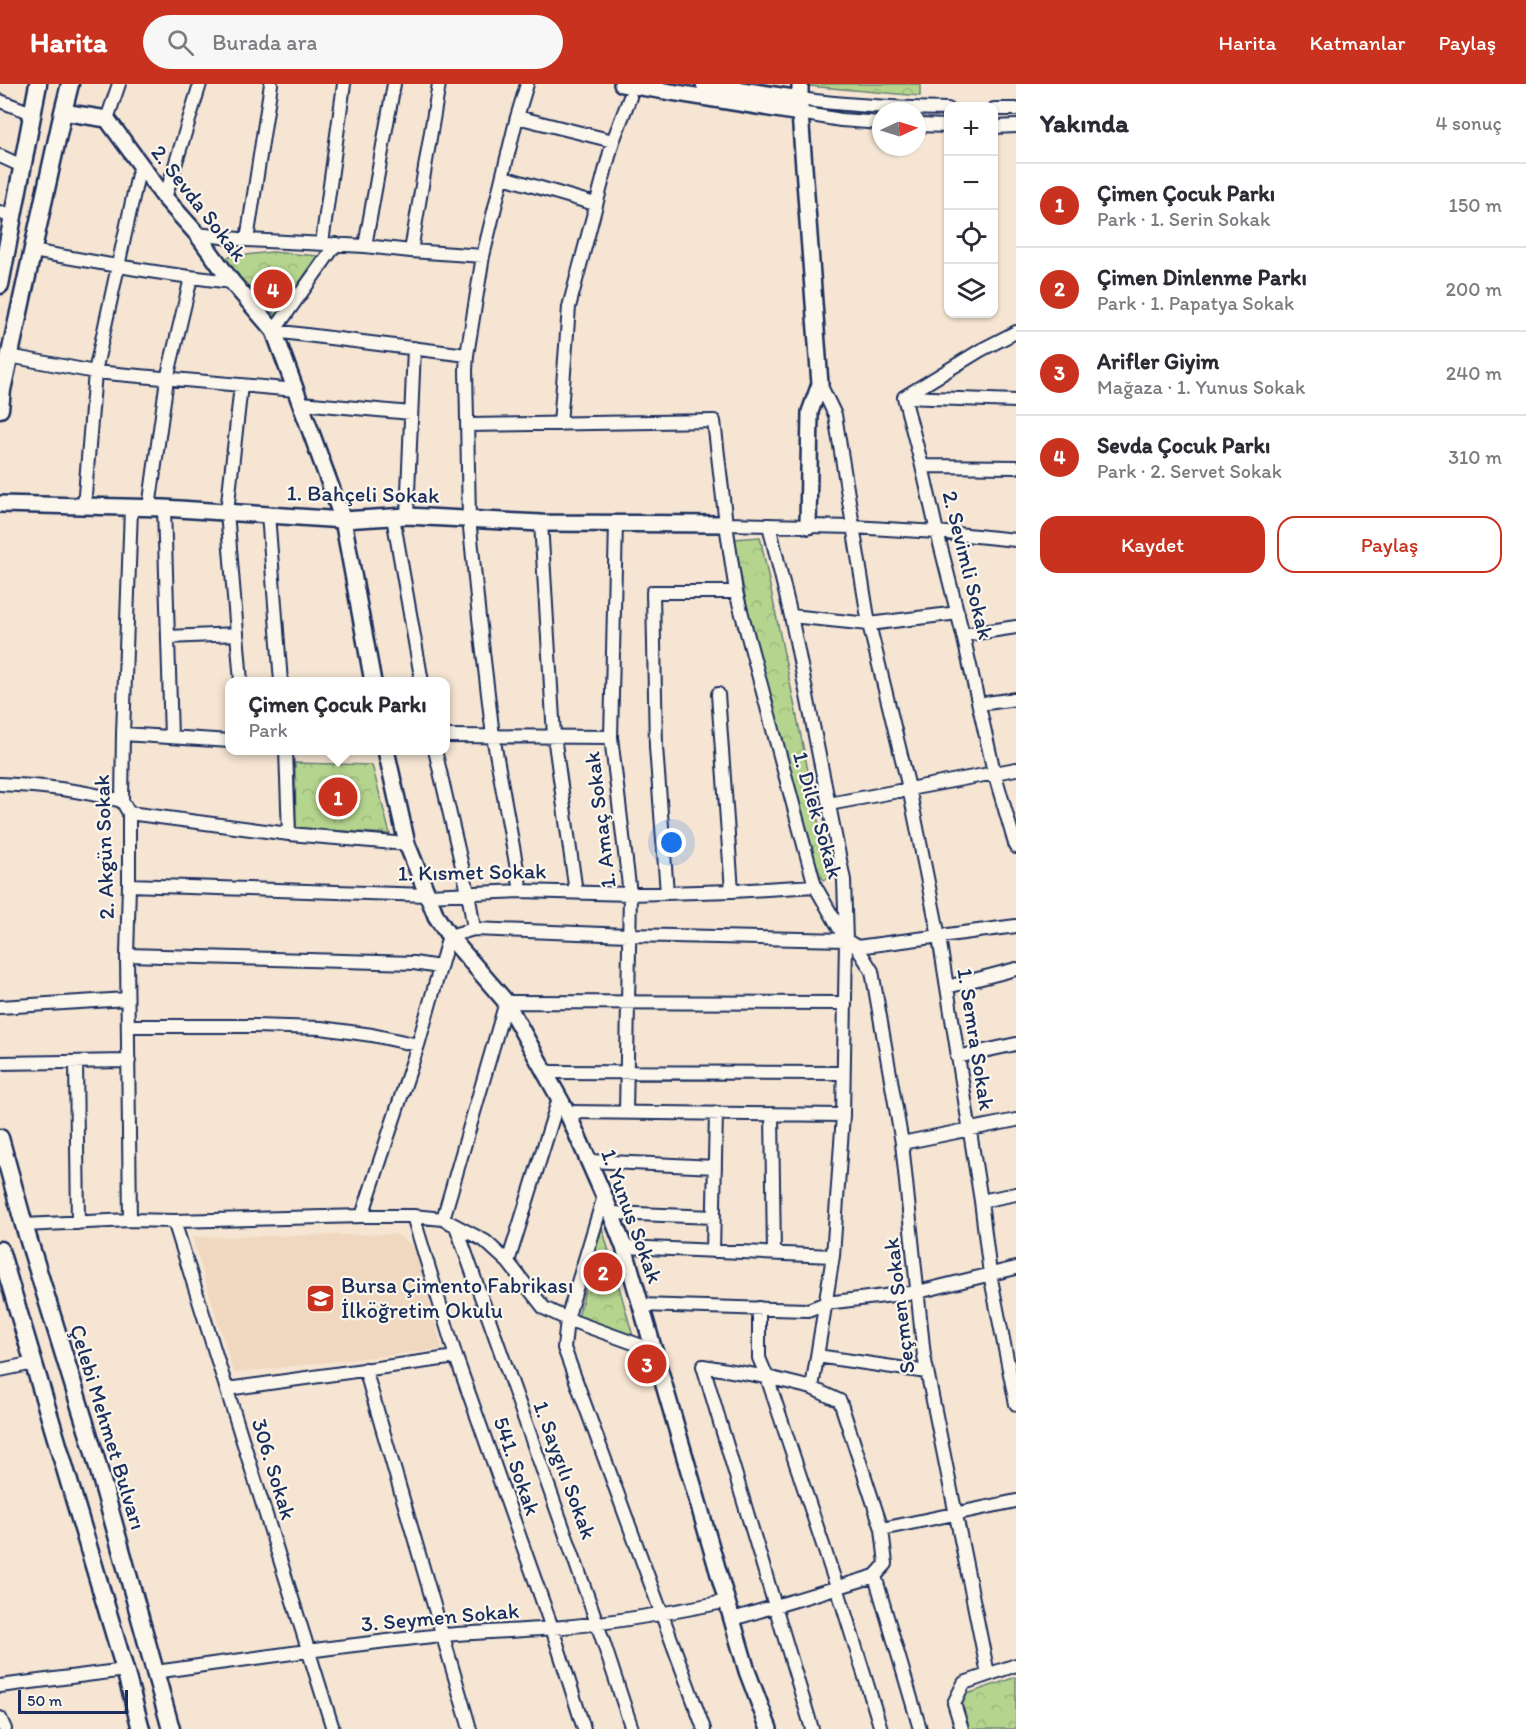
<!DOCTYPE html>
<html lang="tr">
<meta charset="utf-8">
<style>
:root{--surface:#fff;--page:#f7f7f7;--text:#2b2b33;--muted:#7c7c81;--line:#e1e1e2;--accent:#c8321e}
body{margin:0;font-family:Itim,sans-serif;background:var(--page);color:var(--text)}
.controls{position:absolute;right:18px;top:18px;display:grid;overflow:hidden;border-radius:12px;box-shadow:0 2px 4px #0004}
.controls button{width:54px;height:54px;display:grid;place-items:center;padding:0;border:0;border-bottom:2px solid var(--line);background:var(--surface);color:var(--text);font:30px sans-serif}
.compass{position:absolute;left:872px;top:18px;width:54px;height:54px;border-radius:50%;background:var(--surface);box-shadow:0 2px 4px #0004;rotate:86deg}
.scale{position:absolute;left:18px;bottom:15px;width:110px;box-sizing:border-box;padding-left:6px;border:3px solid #1b2f5e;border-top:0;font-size:16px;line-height:21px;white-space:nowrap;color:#1b2f5e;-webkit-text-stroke:4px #fbf7ec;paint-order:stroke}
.you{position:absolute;left:672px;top:759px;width:21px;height:21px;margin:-15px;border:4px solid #fff;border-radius:50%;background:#1a73e8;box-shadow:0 0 0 9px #1a73e833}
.badge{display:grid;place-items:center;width:39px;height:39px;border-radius:50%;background:var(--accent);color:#fff;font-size:20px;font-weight:700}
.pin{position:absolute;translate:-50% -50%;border:3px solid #fff;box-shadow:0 2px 6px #0006}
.popup{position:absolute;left:225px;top:593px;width:225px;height:78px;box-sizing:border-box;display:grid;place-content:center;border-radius:12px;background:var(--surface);filter:drop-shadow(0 2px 4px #0005);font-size:20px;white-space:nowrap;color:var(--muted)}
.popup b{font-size:22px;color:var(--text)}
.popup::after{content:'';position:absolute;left:50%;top:100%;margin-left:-12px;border:12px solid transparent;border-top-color:var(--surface)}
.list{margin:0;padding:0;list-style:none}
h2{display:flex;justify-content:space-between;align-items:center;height:78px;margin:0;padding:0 24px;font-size:26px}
h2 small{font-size:20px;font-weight:400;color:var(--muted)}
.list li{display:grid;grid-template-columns:39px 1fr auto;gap:18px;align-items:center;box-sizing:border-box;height:84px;padding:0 24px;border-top:2px solid var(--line)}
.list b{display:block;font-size:22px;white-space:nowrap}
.list p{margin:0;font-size:20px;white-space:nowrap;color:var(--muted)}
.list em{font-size:20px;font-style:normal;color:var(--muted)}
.actions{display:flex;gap:12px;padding:18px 24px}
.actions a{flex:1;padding:14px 0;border:2px solid var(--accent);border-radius:18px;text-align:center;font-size:21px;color:var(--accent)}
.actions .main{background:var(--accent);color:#fff}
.icon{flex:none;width:33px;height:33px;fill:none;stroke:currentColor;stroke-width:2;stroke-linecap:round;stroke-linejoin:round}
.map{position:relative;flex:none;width:1016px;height:1645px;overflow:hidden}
header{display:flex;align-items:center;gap:36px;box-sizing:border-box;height:84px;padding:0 30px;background:var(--accent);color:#fff}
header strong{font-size:28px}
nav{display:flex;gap:33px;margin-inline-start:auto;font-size:21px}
.search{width:420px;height:54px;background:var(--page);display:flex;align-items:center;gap:15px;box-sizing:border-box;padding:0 21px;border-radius:33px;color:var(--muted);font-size:22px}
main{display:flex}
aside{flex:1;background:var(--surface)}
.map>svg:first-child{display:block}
.built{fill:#f0d8c0}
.park{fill:url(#park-crowns);stroke:#688276;stroke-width:1.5}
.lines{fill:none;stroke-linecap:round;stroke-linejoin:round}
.minor-casing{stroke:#1b2f5e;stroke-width:16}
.tertiary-casing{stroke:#1b2f5e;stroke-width:20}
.secondary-casing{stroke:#1b2f5e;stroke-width:21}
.minor{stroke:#fbf7ec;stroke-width:12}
.tertiary{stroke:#fbf7ec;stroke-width:15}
.secondary{stroke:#fbf7ec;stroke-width:16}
.labels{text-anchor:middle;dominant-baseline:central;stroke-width:4.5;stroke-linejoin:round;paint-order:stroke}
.street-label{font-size:22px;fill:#1b2f5e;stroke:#fbf7ec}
.poi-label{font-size:22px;fill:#1b2f5e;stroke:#fbf7ec;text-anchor:start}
</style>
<header>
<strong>Harita</strong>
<div class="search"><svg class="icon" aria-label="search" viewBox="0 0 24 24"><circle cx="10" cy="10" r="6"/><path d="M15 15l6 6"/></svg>Burada ara</div>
<nav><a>Harita</a><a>Katmanlar</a><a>Paylaş</a></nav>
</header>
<main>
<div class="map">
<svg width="1016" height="1645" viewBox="0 0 1016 1645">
<defs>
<pattern id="park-crowns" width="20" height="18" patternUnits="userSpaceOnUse" patternTransform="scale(1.5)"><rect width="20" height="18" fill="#b5d58e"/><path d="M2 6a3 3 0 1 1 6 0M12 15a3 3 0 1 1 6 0" fill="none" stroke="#9bb77d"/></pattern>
</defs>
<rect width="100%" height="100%" fill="#f5e5d2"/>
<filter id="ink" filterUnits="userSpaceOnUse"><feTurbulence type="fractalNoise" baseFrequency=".0167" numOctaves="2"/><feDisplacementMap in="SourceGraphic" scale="12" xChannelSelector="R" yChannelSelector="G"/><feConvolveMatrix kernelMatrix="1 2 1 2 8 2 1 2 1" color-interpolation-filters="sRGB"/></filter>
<g filter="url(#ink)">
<!-- built -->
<path class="built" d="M396,1150l19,14 27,101 -208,24 -42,-136z"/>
<!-- park -->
<path class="park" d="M809,0h111v12l-111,-10z
M272,168l46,4 -42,60 -50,-53 2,-6z
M760,453l70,341 -6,2 -7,-8 -63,-229 -20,-104z
M295,679l77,2 18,69 -94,-6z
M602,1143l31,109 -55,-19z
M1016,1593v52h-48l-7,-20 6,-15z"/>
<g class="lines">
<defs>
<path id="minor" d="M800,15c50,7 98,9 148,10
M0,17l32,12
M994,25h22
M800,29l41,7 40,3
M517,33l96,24
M107,35l12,-35
M917,41l31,1
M994,43l22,-1
M0,72l22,10
M503,93l92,27
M165,114l35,-114
M0,128l13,6
M197,150l50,6 118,6 46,5 72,5
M247,156l24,-156
M322,159l22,-159
M336,160l-62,87 193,24
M365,162l29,-162
M32,167c67,12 133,24 200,31
M411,167l28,-167
M9,272l86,16 201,18
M820,300l15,31 34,209 40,164 30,149 42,264 9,73 26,130
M904,313l18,69 15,66 26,103 31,137 22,75
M904,313l77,-47 35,-18
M904,313l112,4
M301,319l110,10
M560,340l9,-117 44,-166 17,-44
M468,341l246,-4 12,103 10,68 79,294 31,54 11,7 15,24 30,172 22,213 64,318
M922,382l94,1
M84,423l11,-135 45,-207
M149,424l18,-129 24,-101
M164,424l7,229
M268,430l13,168
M407,432l7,-168
M393,433l29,165
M541,439l13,213 22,156
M616,439l-5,214 19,157 -4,219
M726,440l127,3 84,5 79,8
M769,441l22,91 53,264 2,60 -3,175 -10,141 -21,132
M791,532l78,8 89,-11
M963,551l53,-8
M168,553l69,-3
M241,598l-14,-170 14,-127
M718,610l14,197
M979,620l37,-5
M123,650l107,7
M446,652l165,1
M286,666l3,84
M435,666l33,142 6,37
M0,700c44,2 80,6 122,17
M829,720l187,-35
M129,729l160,21 118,10
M129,801l298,10 94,-4 109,3 102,-3 83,-5
M521,807l-28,-155 -14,-118 -10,-100 -3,-148 1,-15 16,-99 34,-139 10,-33
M667,809l-11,-146 -3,-155h83
M857,863l159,-21
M127,871l287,8 25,4
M947,903l69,-18
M0,923l127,-8
M129,942h125l67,2 51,7 46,10
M957,973l59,-13
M76,978l2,161
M0,979l129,-2
M543,988l300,1
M567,1028l276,3
M772,1030l2,139
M902,1059l114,-23
M590,1077l125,6
M604,1112l-37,123 -3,29 140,381
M981,1117l35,-7
M611,1129l103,4
M362,1132l56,-171 31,-109 25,-7 155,6 217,5
M413,1132l43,141 96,271 32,101
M443,1135l63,-217 339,1
M130,1136l-3,-265 2,-70v-72l-7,-12 1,-67 8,-226
M174,1137l159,508
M24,1141l106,-5 44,1 188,-5h51l30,3 42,22 23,21 36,46 23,11 86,31
M456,1142l141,397 35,106
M624,1163l209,9
M713,1167l3,-138
M508,1178l51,-164
M640,1221l168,5 18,-7 92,-11 98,-24
M759,1224v50l8,19 70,210 44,142
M817,1272l110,16
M365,1285l105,360
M0,1286l34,-7
M227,1305l229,-32
M882,1445l134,-28
M733,1535l142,-43
M155,1588c96,-13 192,-28 289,-37 36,-3 73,-4 109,-7 59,-5 117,-15 175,-27
M0,1602l125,-16
M0,1634l5,11
M812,1645l-109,-363 64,11 45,11 28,13 42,128 4,35 -11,12 45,153
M962,1645l-8,-26 10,-20 52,-18"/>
<path id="tertiary" d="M622,0l178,29
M704,0l96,15
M800,0v29l20,271 -10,28 -2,114
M63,28l44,7 58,79 32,36 35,48 42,49 69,189 30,162
M0,420l164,4 179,12 64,-4 134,7 185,1
M386,666l21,94 29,72 13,20 57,66 61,110 37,84 20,51 123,424 22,58"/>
<path id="secondary" d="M0,201l38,-201
M0,325l2,-19 61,-278 7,-28
M0,1054l24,87 69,224 78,280
M0,1166l125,420 16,59"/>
</defs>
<!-- minor casing -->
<use href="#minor" class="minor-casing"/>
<!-- tertiary casing -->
<use href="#tertiary" class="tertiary-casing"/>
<!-- secondary casing -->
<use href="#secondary" class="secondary-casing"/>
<!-- minor -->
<use href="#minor" class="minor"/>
<!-- tertiary -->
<use href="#tertiary" class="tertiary"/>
<!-- secondary -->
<use href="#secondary" class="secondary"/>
</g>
</g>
<!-- icons -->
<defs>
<symbol id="school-square" viewBox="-11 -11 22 22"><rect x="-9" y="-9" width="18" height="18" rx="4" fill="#c8321e" stroke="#fbf7ec"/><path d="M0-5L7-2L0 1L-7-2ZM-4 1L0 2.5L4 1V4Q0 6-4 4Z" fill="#fff"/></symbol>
</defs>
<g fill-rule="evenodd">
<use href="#school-square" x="304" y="1198" width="33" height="33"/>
</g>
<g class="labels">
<!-- street labels -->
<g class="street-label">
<text transform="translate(199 119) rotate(52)">2. Sevda Sokak</text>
<text transform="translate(363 410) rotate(1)">1. Bahçeli Sokak</text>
<text transform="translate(968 481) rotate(76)">2. Sevimli Sokak</text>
<text transform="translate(818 731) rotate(74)">1. Dilek Sokak</text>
<text transform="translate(600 736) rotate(-97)">1. Amaç Sokak</text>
<text transform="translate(104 763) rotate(-92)">2. Akgün Sokak</text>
<text transform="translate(472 788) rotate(-1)">1. Kısmet Sokak</text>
<text transform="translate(976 955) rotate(81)">1. Semra Sokak</text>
<text transform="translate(632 1132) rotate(70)">1. Yunus Sokak</text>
<text transform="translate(899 1222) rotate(-97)">Seçmen Sokak</text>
<text transform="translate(108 1343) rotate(73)">Çelebi Mehmet Bulvarı</text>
<text transform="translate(517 1382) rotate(71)">541. Sokak</text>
<text transform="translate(274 1385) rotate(73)">306. Sokak</text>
<text transform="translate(565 1386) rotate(70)">1. Saygılı Sokak</text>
<text transform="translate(440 1533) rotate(-5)">3. Seymen Sokak</text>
</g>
<!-- poi labels -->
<g class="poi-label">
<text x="341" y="1201">Bursa Çimento Fabrikası<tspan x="341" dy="25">İlköğretim Okulu</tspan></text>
</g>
</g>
</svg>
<div class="controls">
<button>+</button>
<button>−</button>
<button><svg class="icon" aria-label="locate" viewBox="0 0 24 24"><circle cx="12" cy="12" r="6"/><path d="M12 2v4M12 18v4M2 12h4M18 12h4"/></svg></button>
<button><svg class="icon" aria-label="layers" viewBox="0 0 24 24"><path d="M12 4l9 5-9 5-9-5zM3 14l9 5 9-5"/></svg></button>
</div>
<svg class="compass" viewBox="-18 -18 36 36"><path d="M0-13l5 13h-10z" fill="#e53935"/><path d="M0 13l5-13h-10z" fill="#7c7c81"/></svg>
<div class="scale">50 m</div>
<div class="you"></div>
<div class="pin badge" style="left:338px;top:713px">1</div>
<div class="popup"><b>Çimen Çocuk Parkı</b>Park</div>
<div class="pin badge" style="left:603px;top:1188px">2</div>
<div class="pin badge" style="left:647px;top:1280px">3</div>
<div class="pin badge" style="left:273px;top:205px">4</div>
</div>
<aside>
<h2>Yakında<small>4 sonuç</small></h2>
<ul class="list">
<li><span class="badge">1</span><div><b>Çimen Çocuk Parkı</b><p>Park · 1. Serin Sokak</p></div><em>150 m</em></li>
<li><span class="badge">2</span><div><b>Çimen Dinlenme Parkı</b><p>Park · 1. Papatya Sokak</p></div><em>200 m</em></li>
<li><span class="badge">3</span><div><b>Arifler Giyim</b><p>Mağaza · 1. Yunus Sokak</p></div><em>240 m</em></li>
<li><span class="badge">4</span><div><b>Sevda Çocuk Parkı</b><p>Park · 2. Servet Sokak</p></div><em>310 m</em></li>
</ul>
<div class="actions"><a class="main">Kaydet</a><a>Paylaş</a></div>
</aside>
</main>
